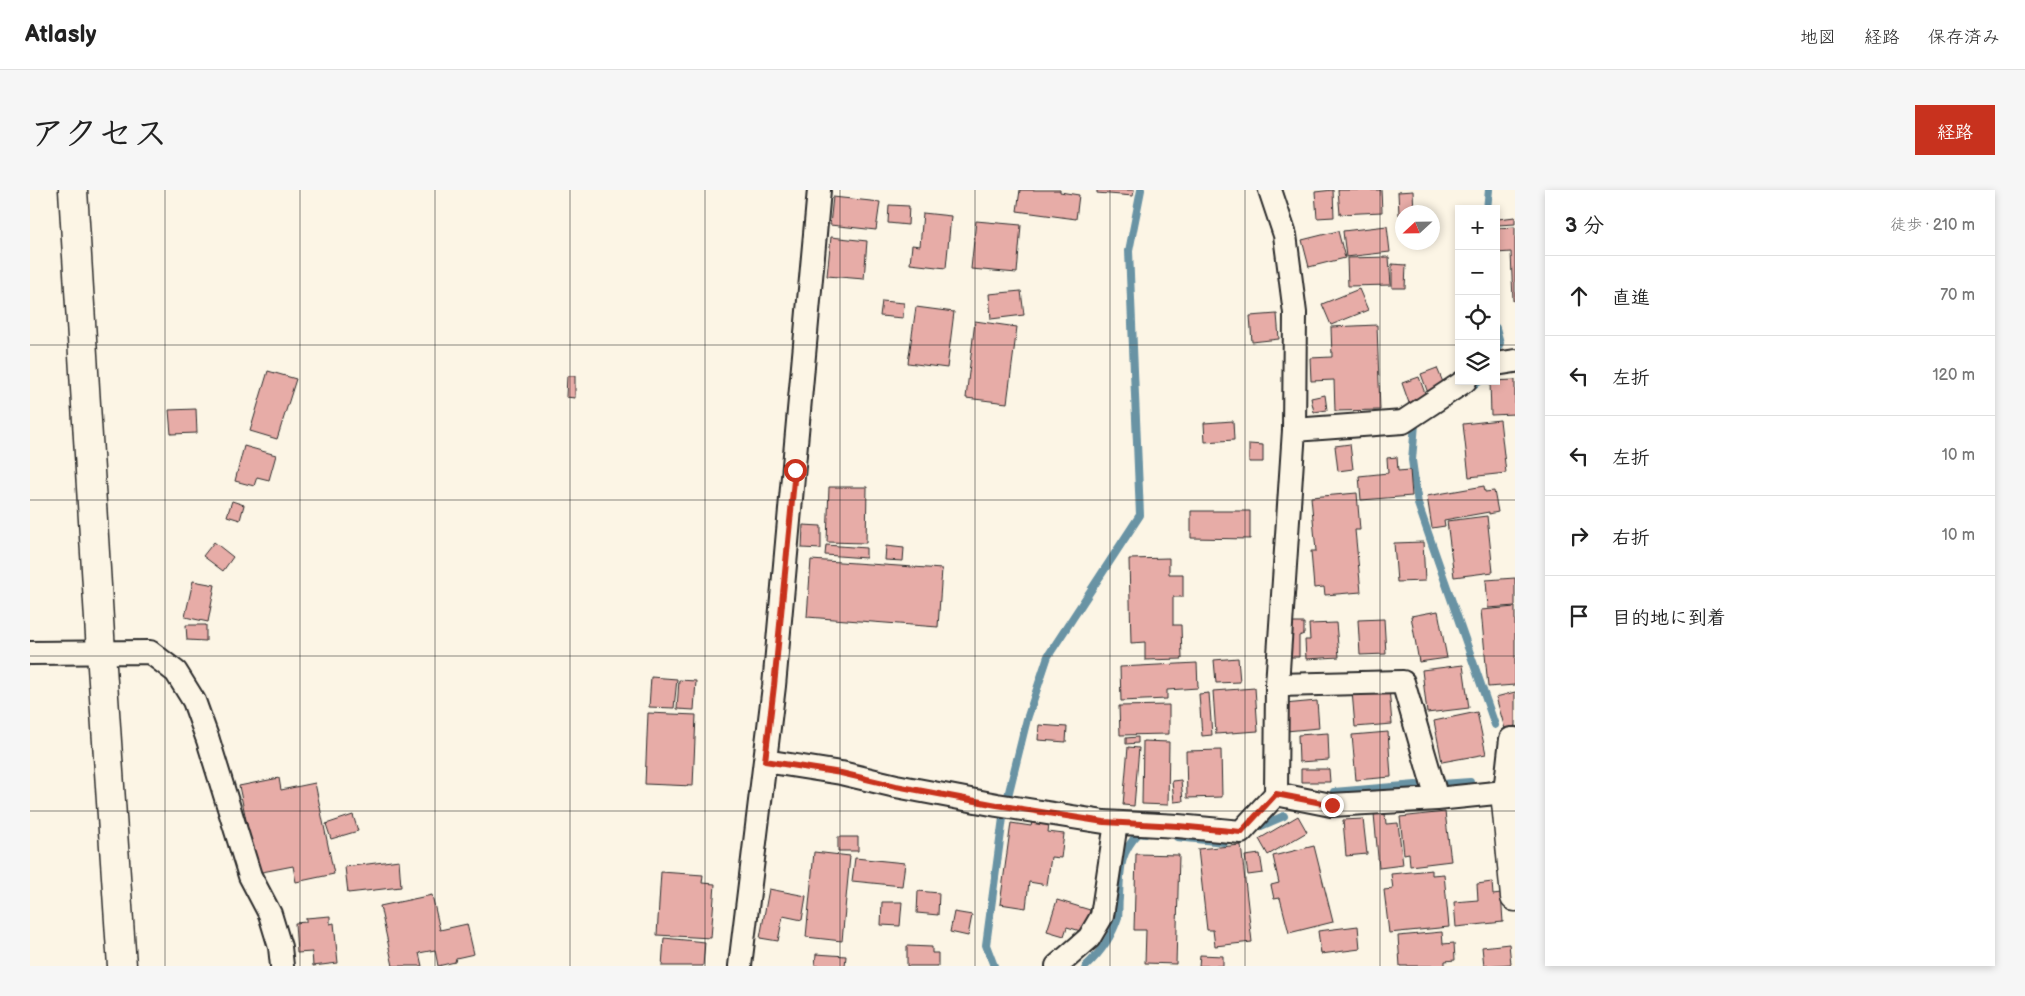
<!DOCTYPE html>
<html lang="ja">
<meta charset="utf-8">
<style>
:root{--surface:#fff;--page:#f6f6f6;--text:#222;--muted:#767676;--line:#e0e0e0;--accent:#c8321e}
body{margin:0;font-family:"Balsamiq Sans","Klee One",sans-serif;background:var(--page);color:var(--text)}
.controls{position:absolute;right:15px;top:15px;display:grid;overflow:hidden;border-radius:0px;box-shadow:0 2px 8px #0003}
.controls button{width:45px;height:45px;display:grid;place-items:center;padding:0;border:0;border-bottom:1px solid var(--line);background:var(--surface);color:var(--text);font:25px sans-serif}
.compass{position:absolute;left:1365px;top:15px;width:45px;height:45px;border-radius:50%;background:var(--surface);box-shadow:0 2px 8px #0003;rotate:248deg}
.stop{position:absolute;width:15px;height:15px;margin:-11px;border:4px solid #c8321e;border-radius:50%;background:#fff}
.stop.end{background:#c8321e;border-color:#fff;box-shadow:0 1px 5px #0008}
.list{margin:0;padding:0;list-style:none}
h2{display:flex;justify-content:space-between;align-items:center;height:65px;margin:0;padding:0 20px;font-size:21px}
h2 small{font-size:16px;font-weight:400;color:var(--muted)}
.list li{display:grid;grid-template-columns:32px 1fr auto;gap:15px;align-items:center;box-sizing:border-box;height:80px;padding:0 20px;border-top:1px solid var(--line)}
.list b{display:block;font-size:19px;white-space:nowrap}
.list em{font-size:16px;font-style:normal;color:var(--muted)}
.icon{flex:none;width:28px;height:28px;fill:none;stroke:currentColor;stroke-width:2;stroke-linecap:round;stroke-linejoin:round}
.map{position:relative;flex:none;width:1485px;height:776px;overflow:hidden;border-radius:0px}
header{display:flex;align-items:center;gap:30px;box-sizing:border-box;height:70px;padding:0 25px;background:var(--surface);border-bottom:1px solid var(--line)}
header strong{font-size:24px}
nav{display:flex;gap:28px;margin-inline-start:auto;font-size:18px}
.intro{display:flex;align-items:center;justify-content:space-between;box-sizing:border-box;height:120px;padding:0 30px}
h1{margin:0;font-size:35px}
.button{padding:12px 22px;border-radius:0px;background:var(--accent);color:#fff;font-size:18px;font-weight:700}
main{display:flex;gap:30px;padding:0 30px}
aside{flex:1;background:var(--surface);border-radius:0px;box-shadow:0 2px 8px #0003}
.map>svg:first-child{display:block}
.lines{fill:none;stroke-linecap:round;stroke-linejoin:round}
.stream{stroke:#6993a4;stroke-width:8}
.building{fill:#e7aca7;stroke:#2b2b2b}
.minor-casing{stroke:#2b2b2b;stroke-width:26}
.tertiary-casing{stroke:#2b2b2b;stroke-width:31}
.minor{stroke:#fcf5e5;stroke-width:22}
.tertiary{stroke:#fcf5e5;stroke-width:28}
.route{stroke:#c8321e;stroke-width:6}
.grid{fill:none;stroke:#2b2b2b;stroke-width:1;stroke-opacity:0.55}
</style>
<header>
<strong>Atlasly</strong>
<nav><a>地図</a><a>経路</a><a>保存済み</a></nav>
</header>
<div class="intro"><h1>アクセス</h1><a class="button">経路</a></div>
<main>
<div class="map">
<svg width="1485" height="776" viewBox="0 0 1485 776">
<rect width="100%" height="100%" fill="#fcf5e5"/>
<filter id="ink" filterUnits="userSpaceOnUse"><feTurbulence type="fractalNoise" baseFrequency=".02" numOctaves="2"/><feDisplacementMap in="SourceGraphic" scale="10" xChannelSelector="R" yChannelSelector="G"/><feConvolveMatrix kernelMatrix="1 2 1 2 8 2 1 2 1" color-interpolation-filters="sRGB"/></filter>
<g filter="url(#ink)">
<g class="lines">
<!-- stream -->
<path class="stream" d="M1457,19l2,-19
M1466,138l4,15 -4,9
M1437,199l13,-8
M1390,230l-5,4 -3,36 6,44 77,221
M1412,594l28,-2
M1304,602l82,-7
M977,610l20,-81 21,-63 92,-141 -11,-264 12,-61
M1224,639l30,-13
M1147,647l47,5 8,-4
M964,776l-8,-21 17,-127
M1056,776c14,-13 26,-30 32,-49 1,-6 0,-13 1,-19 1,-27 0,-45 20,-65l6,1"/>
</g>
<!-- building -->
<path class="building" d="M990,0h40v2l19,3 -3,24 -59,-8z
M1067,0h37l-1,6 -36,-3z
M1303,0l1,27 -17,1 -2,-26z
M1308,0h43l1,22 -42,2z
M1383,1l1,21h-12v3h-3l-1,-23z
M803,7l47,5 -4,28 -46,-5z
M859,15l20,1 -1,19 -20,-2z
M893,23l28,3 -5,52 -36,-4 2,-19 8,1z
M1485,27v7l-17,1v-6z
M946,31l45,4 -4,48 -46,-4z
M1357,36l3,26 -44,5 -3,-26z
M1485,37v74h-2l-2,-49 -15,1v-25z
M1308,41l7,27 -36,9 -7,-27z
M801,47l36,4 -3,38 -37,-3z
M1359,67l2,28 -43,1 -1,-28z
M1362,74l14,1 -1,23h-13z
M1329,99l9,21 -37,15 -9,-21z
M991,101l3,24 -33,4 -2,-25z
M852,111l22,2 -1,15 -23,-2z
M886,117l38,5 -7,56 -39,-5z
M1247,124l2,25 -27,3 -2,-26z
M945,131l42,6 -10,76 -41,-5z
M1347,135l3,85 -45,1 -1,-31 -23,1 -1,-23 22,-1 -1,-30z
M1407,178l8,19 -17,6 -7,-19z
M238,181l28,8 -19,60 -27,-8z
M537,186h8v22l-9,-1z
M1389,187l7,19 -17,7 -7,-20z
M1485,190v34l-24,1 -1,-34z
M1295,205l2,15 -13,2 -3,-14z
M166,219l1,24 -26,1 -2,-24z
M1470,230l6,53 -37,4 -6,-53z
M1203,231l1,19 -29,2 -1,-19z
M1219,254l14,1v17h-14z
M1320,254l3,25 -15,2 -3,-25z
M214,256l32,9 -7,25 -12,-3 -3,9 -19,-5z
M1367,267l1,14 12,-1 2,26 -51,4 -2,-24 29,-3 -1,-15z
M1454,296l1,6 9,-1 4,21 -9,2v-2l-45,8 1,6 -13,2 -5,-32z
M799,297h38l-1,56 -39,-1z
M1327,303l3,37h-5l6,62 -36,3 -1,-8 -10,1 -3,-37h5l-5,-54z
M202,311l12,4 -4,15 -13,-4z
M1161,321h59v28l-59,-1z
M1457,326l6,56 -39,5 -7,-56z
M773,335l18,1v23l-19,-1z
M184,352l19,15 -10,14 -20,-15z
M1393,352l2,39 -28,1 -3,-39z
M796,355l40,3v10l-41,-3z
M856,356l18,2 -1,13 -18,-1z
M1139,368v16h14v23h-10v28h8l1,34 -37,1v-18l-14,1 -2,-84z
M781,370l131,9 -4,58 -131,-10z
M1485,388v28l-27,2 -2,-28z
M163,391l22,4 -7,37 -23,-5z
M1485,417v78l-27,2 -7,-77z
M1408,421l9,47 -28,4 -8,-46z
M1354,429l2,35 -26,1 -2,-35z
M1257,433h17v11l-5,2v21h-11z
M1306,433l3,34 -33,2 -1,-19h5l-1,-16z
M156,435h20v16l-19,-1z
M1208,468l2,24 -24,1 -2,-23z
M1167,473l1,25 -31,2v9l-46,2 -1,-34z
M1433,475l6,43 -42,5 -5,-43z
M621,487l26,2 -3,29 -25,-1z
M649,490l17,1 -2,29 -17,-1z
M1225,498l3,43 -42,3 -3,-43z
M1359,498l3,36 -37,3 -3,-36z
M1485,502v34l-10,3 -9,-32z
M1179,503l3,42 -10,1 -3,-42z
M1287,511l2,27 -33,3 -2,-27z
M1139,515v29l-49,1 -1,-29z
M1447,522l9,42 -44,8 -8,-41z
M618,523l48,2 -3,71 -48,-2z
M1009,535l28,2 -1,15 -28,-2z
M1358,542l3,45 -35,3 -4,-45z
M1298,543l1,27 -30,2 -1,-27z
M1108,547v6l-12,1v-6z
M1113,551l26,1 -1,63 -26,-1z
M1098,557l11,1 -5,58 -11,-1z
M1191,560l1,47 -35,1 -1,-47z
M1271,579h28l1,13h-29z
M249,588l2,12 34,-7 19,91 -38,8 -3,-16 -36,7 -18,-87z
M1151,590l2,21 -9,1 -2,-21z
M1415,622l6,49 -41,5 -1,-13 -5,1 -4,-37z
M1355,623l1,11 12,-1 5,42 -24,3 -5,-54z
M323,625l5,16 -27,8 -5,-15z
M1268,626l9,16 -39,23 -9,-16z
M1333,629l4,35 -21,2 -3,-36z
M1002,632l17,2 -1,8 16,2 -3,24 -10,-1 -4,28 -18,-3 -3,26 -26,-4 11,-81 20,3z
M808,647h20v14h-20z
M1211,655l11,97 -37,4 -2,-16h-6l-9,-81z
M1284,656l19,76 -44,11 -9,-35 -6,1 -3,-14 8,-2 -6,-27z
M784,662l36,4 -8,85 -36,-4z
M1106,664l43,1 -3,109 -31,-1 1,-33h-12z
M1230,664l3,19 -15,2 -3,-19z
M825,668l50,5 -3,23 -50,-5z
M369,670l2,27 -53,6 -3,-26z
M1402,680v5l12,-1 5,53 -60,6 -5,-43 9,-1 -2,-15z
M631,682l42,3 -1,8 13,1 -4,54 -54,-3z
M1462,692l1,13 8,-1 2,28 -47,5 -2,-25 24,-2 -1,-16z
M739,699l37,7 -4,24 -19,-4 -5,25 -18,-3z
M888,701l21,2 -1,22 -21,-2z
M402,705l8,35 27,-6 7,30 -18,4 -1,4 -17,4 -3,-16 -16,3 3,13h-29l-13,-60z
M1027,710l33,10 -6,22 -17,-5 -3,9 -17,-5z
M852,712h20l-2,24 -19,-1z
M924,722l18,3 -4,21 -18,-4z
M300,726v8l4,-1 4,40 -25,3 -1,-14 -15,1 -2,-30 11,-1v-4z
M1328,736l2,23 -39,5 -3,-23z
M1412,742l1,12 11,-1 1,17 -10,1v5h-45l-2,-30z
M634,748l41,4 -2,24h-41z
M1479,754l2,20 -27,2 -2,-19z
M877,756l25,1v6h6v13h-31z
M786,764l30,2 -1,10h-30z
M1170,765l23,1v10h-24z"/>
<g class="lines">
<defs>
<path id="minor" d="M1466,174l19,-3
M1264,240l109,-8 62,-41
M0,463l120,-1 26,20 18,29 14,39 42,136 20,38 10,33 2,19
M1247,495l126,-3 34,117
M735,571l76,12 55,13 101,19 107,17 74,4 63,6 35,-38 1,-109 17,-255 1,-117 -10,-78 -15,-45
M1246,604l55,11 106,-6 68,-7 6,-53h4
M710,776l34,-280 45,-496
M1027,776l32,-28 13,-22 14,-93"/>
<path id="tertiary" d="M43,0l28,462 21,314
M1475,602l10,105"/>
</defs>
<!-- minor casing -->
<use href="#minor" class="minor-casing"/>
<!-- tertiary casing -->
<use href="#tertiary" class="tertiary-casing"/>
<!-- minor -->
<use href="#minor" class="minor"/>
<!-- tertiary -->
<use href="#tertiary" class="tertiary"/>
</g>
</g>
<g class="lines" filter="url(#ink)">
<!-- route -->
<path class="route" d="M765,280l-21,216 -9,75 76,12 55,13 101,19 107,17 74,4 63,6 35,-38 56,11"/>
</g>
<!-- grid -->
<path class="grid" d="M135,0v776M270,0v776M405,0v776M540,0v776M675,0v776M810,0v776M945,0v776M1080,0v776M1215,0v776M1350,0v776M0,155h1429M1466,155h19M0,310h1485M0,466h1485M0,621h1485"/>
</svg>
<div class="controls">
<button>+</button>
<button>−</button>
<button><svg class="icon" aria-label="locate" viewBox="0 0 24 24"><circle cx="12" cy="12" r="6"/><path d="M12 2v4M12 18v4M2 12h4M18 12h4"/></svg></button>
<button><svg class="icon" aria-label="layers" viewBox="0 0 24 24"><path d="M12 4l9 5-9 5-9-5zM3 14l9 5 9-5"/></svg></button>
</div>
<svg class="compass" viewBox="-18 -18 36 36"><path d="M0-13l5 13h-10z" fill="#e53935"/><path d="M0 13l5-13h-10z" fill="#767676"/></svg>
<div class="stop" style="left:765px;top:280px"></div>
<div class="stop end" style="left:1302px;top:615px"></div>
</div>
<aside>
<h2>3 分<small>徒歩 · 210 m</small></h2>
<ul class="list">
<li><svg class="icon" aria-label="ahead" viewBox="0 0 24 24"><path d="M12 20V5M6 11l6-6 6 6"/></svg><div><b>直進</b></div><em>70 m</em></li>
<li><svg class="icon" aria-label="left" viewBox="0 0 24 24"><path d="M17 20v-9H6M10 6l-5 5 5 5"/></svg><div><b>左折</b></div><em>120 m</em></li>
<li><svg class="icon" aria-label="left" viewBox="0 0 24 24"><path d="M17 20v-9H6M10 6l-5 5 5 5"/></svg><div><b>左折</b></div><em>10 m</em></li>
<li><svg class="icon" aria-label="right" viewBox="0 0 24 24"><path d="M7 20v-9h11M14 6l5 5-5 5"/></svg><div><b>右折</b></div><em>10 m</em></li>
<li><svg class="icon" aria-label="arrive" viewBox="0 0 24 24"><path d="M6 21V4h12l-3 4 3 4H6"/></svg><div><b>目的地に到着</b></div></li>
</ul>
</aside>
</main>
